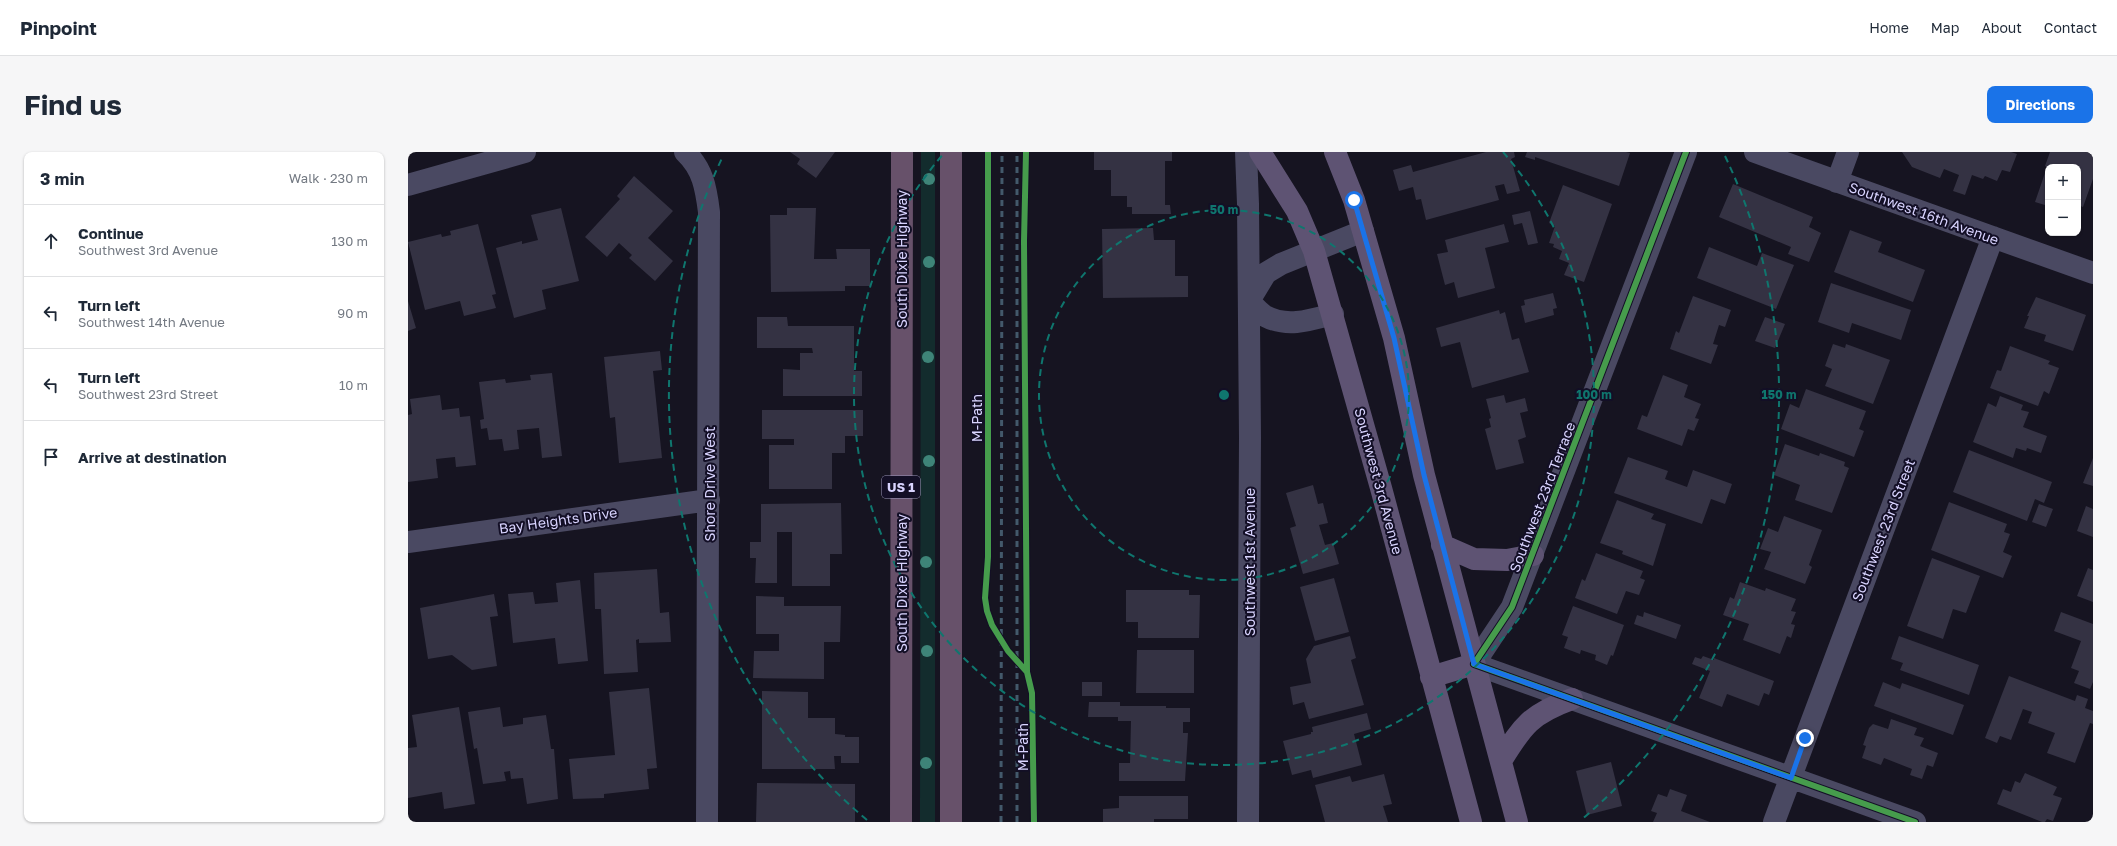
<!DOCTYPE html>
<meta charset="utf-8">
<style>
:root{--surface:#fff;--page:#f6f6f7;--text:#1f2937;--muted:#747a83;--line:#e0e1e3;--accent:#1a73e8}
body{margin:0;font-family:"Golos Text",sans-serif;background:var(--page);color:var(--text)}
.controls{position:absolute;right:12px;top:12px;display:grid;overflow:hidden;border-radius:8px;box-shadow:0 1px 3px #0004}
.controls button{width:36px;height:36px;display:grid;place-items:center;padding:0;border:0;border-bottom:1px solid var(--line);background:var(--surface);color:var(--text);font:20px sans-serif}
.stop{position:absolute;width:12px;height:12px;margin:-9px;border:3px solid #1a73e8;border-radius:50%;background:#fff}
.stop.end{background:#1a73e8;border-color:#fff;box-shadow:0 1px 4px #0008}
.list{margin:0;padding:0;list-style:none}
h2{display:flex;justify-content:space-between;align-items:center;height:52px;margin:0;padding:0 16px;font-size:17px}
h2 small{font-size:13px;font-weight:400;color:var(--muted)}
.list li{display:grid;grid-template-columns:26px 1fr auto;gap:12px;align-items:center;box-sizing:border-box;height:72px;padding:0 16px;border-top:1px solid var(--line)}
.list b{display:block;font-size:15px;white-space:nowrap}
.list p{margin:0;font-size:13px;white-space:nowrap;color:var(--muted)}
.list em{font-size:13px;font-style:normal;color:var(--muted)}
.icon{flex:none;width:22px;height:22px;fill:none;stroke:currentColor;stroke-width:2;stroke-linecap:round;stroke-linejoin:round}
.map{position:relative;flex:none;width:1685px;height:670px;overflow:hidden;border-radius:8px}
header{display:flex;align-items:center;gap:24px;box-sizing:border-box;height:56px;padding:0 20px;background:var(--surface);border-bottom:1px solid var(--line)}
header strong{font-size:19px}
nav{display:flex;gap:22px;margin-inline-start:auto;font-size:14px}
.intro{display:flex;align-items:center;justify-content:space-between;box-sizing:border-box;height:96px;padding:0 24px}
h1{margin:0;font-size:28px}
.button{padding:10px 18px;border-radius:8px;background:var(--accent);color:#fff;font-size:14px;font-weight:700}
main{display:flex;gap:24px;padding:0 24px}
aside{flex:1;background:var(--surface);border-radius:8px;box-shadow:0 1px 3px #0004}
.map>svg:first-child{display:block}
.green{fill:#132c2d}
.building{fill:#343243}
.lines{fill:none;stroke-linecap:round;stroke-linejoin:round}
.minor{stroke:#4a4962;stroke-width:22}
.major{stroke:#5e5373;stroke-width:22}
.highway{stroke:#67516a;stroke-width:22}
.rail{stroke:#43596b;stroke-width:3;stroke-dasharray:6 5;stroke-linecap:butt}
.cycleway-casing{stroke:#130f26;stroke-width:8}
.cycleway{stroke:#469c4c;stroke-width:6}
.tree{fill:#3e8478}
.route{stroke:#1a73e8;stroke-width:5}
.ring{fill:none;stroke:#0f766e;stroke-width:2;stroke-dasharray:7 5}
.labels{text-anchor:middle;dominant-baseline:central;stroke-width:4;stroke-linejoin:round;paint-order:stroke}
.shield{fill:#130f26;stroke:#9e99be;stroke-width:1}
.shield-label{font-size:13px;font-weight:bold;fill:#d9d4ff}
.street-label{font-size:14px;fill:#d9d4ff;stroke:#130f26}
.centre{fill:#0f766e;stroke:#130f26;stroke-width:2}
.ring-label{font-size:12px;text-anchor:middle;font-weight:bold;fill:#0f766e;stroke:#130f26;stroke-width:4;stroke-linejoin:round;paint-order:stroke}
</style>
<header>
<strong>Pinpoint</strong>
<nav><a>Home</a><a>Map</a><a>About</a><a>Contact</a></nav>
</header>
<div class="intro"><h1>Find us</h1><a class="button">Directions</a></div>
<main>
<aside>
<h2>3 min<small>Walk · 230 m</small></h2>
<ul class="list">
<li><svg class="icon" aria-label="ahead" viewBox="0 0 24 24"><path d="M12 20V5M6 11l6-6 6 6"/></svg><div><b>Continue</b><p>Southwest 3rd Avenue</p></div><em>130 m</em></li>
<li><svg class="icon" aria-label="left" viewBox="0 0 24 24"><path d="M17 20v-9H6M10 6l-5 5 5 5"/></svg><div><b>Turn left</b><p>Southwest 14th Avenue</p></div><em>90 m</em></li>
<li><svg class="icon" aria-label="left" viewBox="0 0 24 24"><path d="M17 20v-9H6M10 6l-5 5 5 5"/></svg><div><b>Turn left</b><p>Southwest 23rd Street</p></div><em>10 m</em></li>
<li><svg class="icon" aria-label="arrive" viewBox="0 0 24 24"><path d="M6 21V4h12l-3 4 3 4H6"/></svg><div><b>Arrive at destination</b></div></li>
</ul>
</aside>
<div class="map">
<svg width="1685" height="670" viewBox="0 0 1685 670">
<rect width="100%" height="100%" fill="#161421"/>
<!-- green -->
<path class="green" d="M513,0h14v670h-15z"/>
<!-- building -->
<path class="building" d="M382,0h45l-19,26 -19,-14 3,-5z
M686,0h78v9h-7v44h5l1,9h-39v-7h-5v-11h-16v-26h-17z
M1078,0h28l1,5 -4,2 9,32 -13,3 -3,-10 -9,2 4,14 -73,20 -5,-21 -5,1 -3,-13 -14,4 -6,-21 18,-5 2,7z
M1119,0h99l4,1 -11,33 -84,-29v3l-10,-3z
M1494,0h109l6,2 -7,18 -8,-2 -5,11 -12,-5 -2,3 -11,-4 -7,20 -12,-4 6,-16 -15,-6 -4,9 -28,-11z
M1642,0h43v27l-10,28 -5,-2v-38h-30v39l-13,-4 12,-35 -2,-1z
M226,24l39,35 -25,27 25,23 -18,20 -26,-23 3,-3 -13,-12 -12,14 -22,-20 35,-38 -3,-3z
M1325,32l80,33 -4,10 12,6 -12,29 -21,-8 3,-7 -72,-30z
M1155,33l49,19 -28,78 -20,-7 5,-12 -10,-4 3,-8 -9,-4 1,-3 -5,-1 6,-17 -6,-3z
M153,56l18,73 -37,9 4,19 -32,9 -18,-70 26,-7v3l16,-4 -7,-25z
M379,56h29l-2,51h23l-1,-10h34v37h-25v5l-74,1 -1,-77h17z
M1122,59l8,32 -10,2 -6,-22 -8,2 -2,-10z
M70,72l18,70 -4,1 4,13 -32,8 -4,-15 -35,9 -17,-68 33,-8 1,3 9,-2 -1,-4z
M1096,72l5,18 -24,6 10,40 -37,10 -4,-16 -9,3 -8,-31 11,-2 -3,-12z
M745,76l1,12h21v36h13v21l-85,1 -1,-69z
M1442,78l32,12 -4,10 47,18 -12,32 -79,-30z
M1301,95l48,19 5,-13 32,12 -18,44 -79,-31z
M1423,131l80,27 -10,30 -49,-17 -3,10 -31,-11z
M1145,141l4,15 -4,1 1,6 -29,8 -4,-17 4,-1 -1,-5z
M1285,144l38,14 -6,17 -6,-2 -6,19 5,1 -7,19 -41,-15 6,-18 3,2z
M1628,145l50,18 -13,36 -29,-10 2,-6 -22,-7 5,-12h-2z
M0,149l8,27 -8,3z
M1091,158l1,4 5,-2 7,28 7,-2 10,34 -57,16 -12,-46 -19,5 -5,-19z
M349,165h30l1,9h66v45h8v25h-79v-27l17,1v-17h13l-1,-5h-55z
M1357,165l20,7 -10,24 -20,-7z
M1425,192l12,4 1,-4 44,16 -17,44 -48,-18 7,-17 -7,-3z
M1602,194l40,15 -2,3 11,4 -10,26 -5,-3 -6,15 -48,-18 7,-18 4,1z
M252,199l2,19 -9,1 9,87 -43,5 -4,-46 -5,1 -6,-61z
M144,221l10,83 -20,2 -3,-30 -22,2 2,19 -15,2 -2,-12 -13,1 -2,-12 -6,1 -1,-9 4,-1 -5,-37 26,-3 1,4 25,-3 -1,-5z
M1255,223l25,10 -4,12 17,7 -6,14 4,1 -5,12 -6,-2 -6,17 -45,-17 5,-14 5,2z
M1398,237l60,22 -7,18 5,2 -10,26 -73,-28 9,-25 9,4z
M32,243l2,15 17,-2 1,9 10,-1 6,49 -20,2 -1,-10 -19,2 2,19 -30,4v-67l4,-1 -2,-15z
M1096,243l2,8 19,-5 3,13 -8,2 6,24 -8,3 6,23 -28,7 -11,-41 6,-2 -2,-8 2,-1 -5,-19z
M1592,244l23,9 -2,5 8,2 -6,15 24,9 -6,17 -14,-5 -1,3 -10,-3 -3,10 -40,-16 15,-39 8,4z
M354,258h101v26h-18v17h-13v36h-63v-44h25v-6h-32z
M1377,292l34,12 1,-3 25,9 -1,4 5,2 -17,45 -37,-13 5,-15 -26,-10z
M1561,298l83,32 -8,21 -9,-4 -8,22 -74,-29z
M1220,305l40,14 -3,8 22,8 6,-17 39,14 -7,20 -14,-5 -9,25 -88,-31z
M1685,306v28l-10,-3z
M905,333l5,19 5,-1 5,20 -9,2 6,20 8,-2 6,21 -36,10 -13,-46 6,-2 -10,-33z
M1209,348l37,14 -3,5 15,5 -13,42 -31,-12 1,-3 -23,-8z
M1541,350l58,22 -3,8 6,2 -7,18 9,4 -9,22 -72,-28z
M433,351l1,51h-12v32h-38v-54h-15v51h-22l1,-25h-6v-16h11v-38z
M1631,352l14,5 -7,18 -14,-5z
M1678,354l7,3v28l-16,-6z
M1376,364l38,14 -13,35 3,2 -7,17 -41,-15 7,-17 -11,-3 8,-21 10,4z
M1188,401l47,18 -3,7 5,2 -6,15 -13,-4 -9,23 -42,-16 7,-19 3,2z
M1524,406l48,18 -14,37 -13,-4 -10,30 -36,-13z
M1680,416l5,2v32l-16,-6z
M249,417l3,44 9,-1 2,30 -32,1v-4l-3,1 2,32 -34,2 -3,-65h-6l-1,-36z
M926,426l15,54 -34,9 -15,-54z
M172,428l8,81 -30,3 -3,-26 -42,5 -5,-49 25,-2 2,12 23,-2 -2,-19z
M1332,430l25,9 1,-3 30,11 -5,12 5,1 -5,12 4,1 -4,13 -4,-2 -7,18 -37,-14 6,-16 -26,-9 7,-18 4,2z
M718,438h63v5h11l-1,43h-61v-16h-12z
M86,442l4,22 -8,1 7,49 -25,4 -20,-15 -24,4 -8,-51z
M348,444l28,1v9h57l-1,36h-16v37l-71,-1 1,-27h25v-17h-23z
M1165,454l51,19 -11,31 -2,-1 -4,10 -12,-5 1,-5 -15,-5 -1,4 -16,-6 4,-11 -6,-2z
M1236,460l37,13 -5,14 -42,-15 3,-9 6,2z
M1653,460l32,12v58l-3,7 -16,-6 5,-12 -8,-3 10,-27 -27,-10z
M942,484l6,22 -5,2 13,45 -55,14 -5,-17 -11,3 -3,-18 21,-4 -5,-24 8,-13z
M1491,484l80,29 -10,30 -69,-25 3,-7 -12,-4z
M729,498h57v43h-58z
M1295,504l11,4v-2l60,23 -5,14 -5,-2 -5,13 -32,-12 -5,13 -23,-9 11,-27 -18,-7 3,-7 6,2z
M1601,524l66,25 2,-6 11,4 -3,9 8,3v13l-3,-1 -15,40 -28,-10 8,-20 -27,-10 4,-11 -9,-3 -12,31 -11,-4 -3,7 -12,-5z
M674,530h20v14h-20z
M1475,530l17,7 2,-6 62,22 -11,30 -79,-29z
M241,536l8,80 -10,1 2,20 -45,5v4l-31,1 -4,-40 46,-4 -6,-63z
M354,539l46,1v26h27v16l10,1v2h14v26h-18v-7h-7l1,13h-73z
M681,550h31v4h46v2h24v14h-7v11h5l-3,48h-66v-18h11l1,-42h-13v-4h-30z
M51,555l16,97 -31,5 -2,-17 -34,6v-50l9,-1 -5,-32z
M92,555l3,20 20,-3v-6l23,-3 5,34h3l4,50 -31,5 -4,-26 -12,1 -1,-8 -6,1 2,9 -23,3 -6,-36 -3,1 -6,-37z
M959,561l4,16 -17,5 8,31 -49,13 -2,-8 -19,5 -9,-34 28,-7v-2h2l-1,-5z
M1483,567l26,9 -3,7 10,3 -4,8 18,7 -5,14 -6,-2 -5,14 -12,-4 2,-6 -28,-11 -3,7 -19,-7 4,-12 -3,-1 6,-17 4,-4 15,5z
M1203,610l11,44 -35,9 -11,-44z
M1617,621l32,14 -4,8 9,3 -9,23 -6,-2 -2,3h-3l-45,-18 6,-15 8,3 4,-11 5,2z
M976,622l8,30 -9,2 5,16h-63l-10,-37 35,-9 2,6z
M349,631l98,1v38h-99z
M1262,637l17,6 -6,16 29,11h-57l4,-9 -6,-2 7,-17 9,3z
M711,644h69v23h-34v3h-51v-13l16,-1z"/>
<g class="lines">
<!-- minor -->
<path class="minor" d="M277,0c18,17 21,36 24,60l-2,610
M838,0l2,52 2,233 -2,385
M1278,0l-174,455 -38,57 441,158
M1347,0l338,121
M1429,30l11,-30
M0,33l117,-33
M841,149l17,-28 15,-9 82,-33
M841,149c5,5 11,12 16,15 22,12 46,4 68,-2
M0,390l301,-42
M1366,670l219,-585"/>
<!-- major -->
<path class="major" d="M852,0l37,59 17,40 67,237 90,334
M927,0l19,48 40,138 30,137 93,347
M1034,393l32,14 33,1 26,-5
M1023,525l43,-13
M1093,609c22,-36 30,-47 71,-62"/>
<!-- highway -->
<path class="highway" d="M493,670l1,-670
M543,670v-670"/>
<!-- rail -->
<path class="rail" d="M593,670l1,-670
M609,670v-670"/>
<defs>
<path id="cycleway" d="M580,0v405l-3,41 2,13 5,14 16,26 19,21 5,21 2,129
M618,0l-2,89 3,431
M1278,0l-174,455 -38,57 441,158"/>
</defs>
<!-- cycleway casing -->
<use href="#cycleway" class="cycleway-casing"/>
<!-- cycleway -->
<use href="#cycleway" class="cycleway"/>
</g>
<!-- trees -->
<g class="tree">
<circle cx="521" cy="27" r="6"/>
<circle cx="521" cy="110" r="6"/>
<circle cx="520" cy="205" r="6"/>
<circle cx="521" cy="309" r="6"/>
<circle cx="518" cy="410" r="6"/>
<circle cx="519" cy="499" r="6"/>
<circle cx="518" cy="611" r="6"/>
</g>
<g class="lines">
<!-- route -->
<path class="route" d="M946,48l40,138 30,137 50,189 317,114 14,-40"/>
</g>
<!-- distance rings -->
<g class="ring">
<circle cx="816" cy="243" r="185"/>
<path d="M1095 0A370 370 0 1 1 537 0"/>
<path d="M459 668A555 555 0 0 1 315 4M1317 4A555 555 0 0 1 1173 668"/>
</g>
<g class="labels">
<!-- shield labels -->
<rect class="shield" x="474" y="324" width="38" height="22" rx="3"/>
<g class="shield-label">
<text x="493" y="335">US 1</text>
</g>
<!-- street labels -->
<g class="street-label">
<text transform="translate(1516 61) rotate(20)">Southwest 16th Avenue</text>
<text transform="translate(493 107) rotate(-90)">South Dixie Highway</text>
<text transform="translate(568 266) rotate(-90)">M-Path</text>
<text transform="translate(971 329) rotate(75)">Southwest 3rd Avenue</text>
<text transform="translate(301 332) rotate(-90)">Shore Drive West</text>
<text transform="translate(1134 345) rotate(-69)">Southwest 23rd Terrace</text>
<text transform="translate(150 368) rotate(-8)">Bay Heights Drive</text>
<text transform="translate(1475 378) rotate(-69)">Southwest 23rd Street</text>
<text transform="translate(841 410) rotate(-90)">Southwest 1st Avenue</text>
<text transform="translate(493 431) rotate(-90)">South Dixie Highway</text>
<text transform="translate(614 595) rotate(-90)">M-Path</text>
</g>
</g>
<circle cx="816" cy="243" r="6" class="centre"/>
<g class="ring-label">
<text x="816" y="62">50 m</text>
<text x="1186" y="247">100 m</text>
<text x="1371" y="247">150 m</text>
</g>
</svg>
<div class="controls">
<button>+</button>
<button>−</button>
</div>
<div class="stop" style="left:946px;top:48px"></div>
<div class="stop end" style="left:1397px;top:586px"></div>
</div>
</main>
